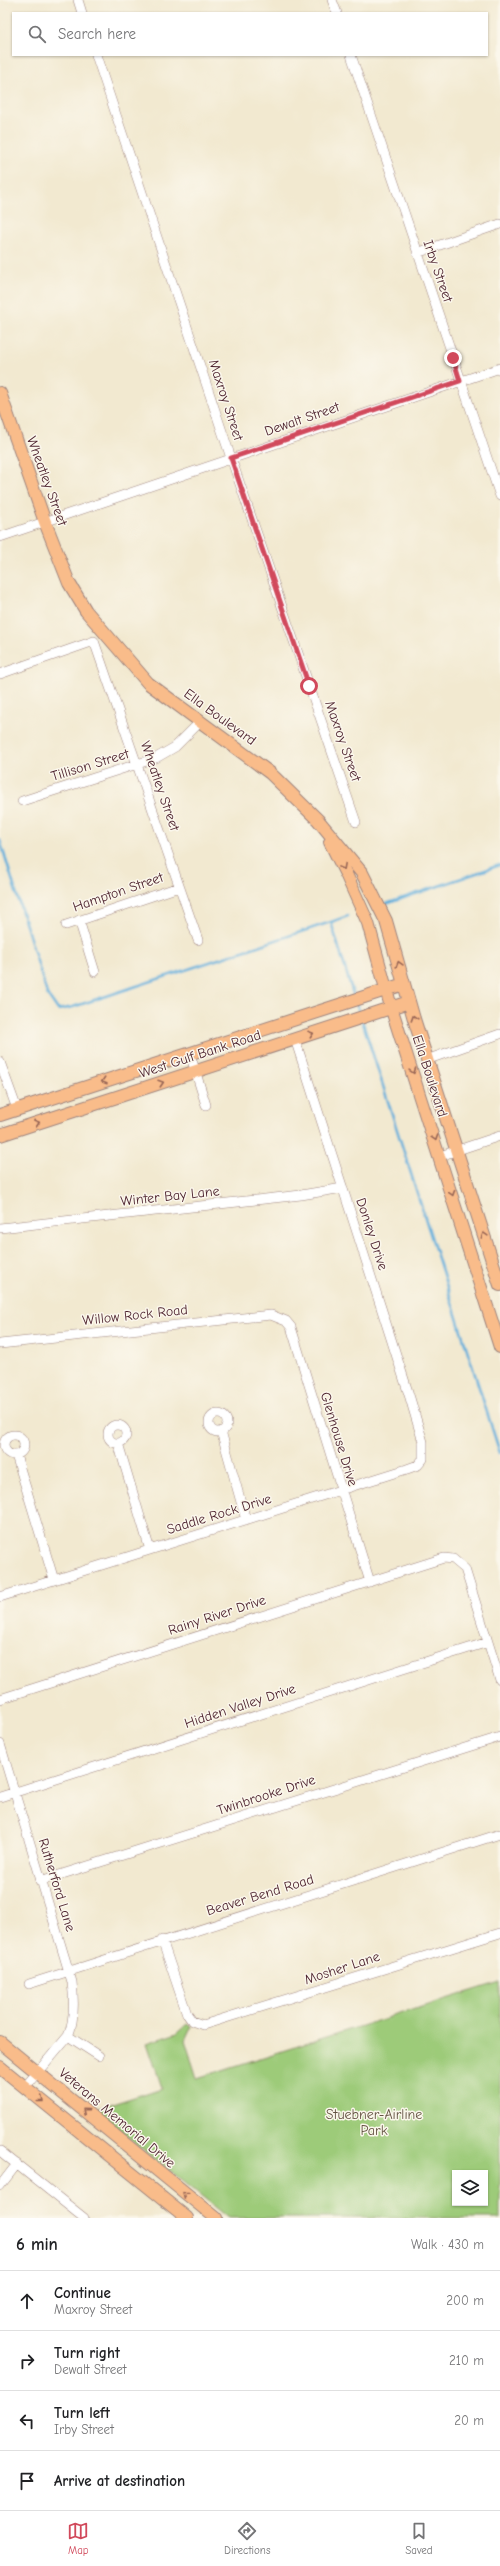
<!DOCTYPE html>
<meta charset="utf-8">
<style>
:root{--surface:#fff;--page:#f2f2f2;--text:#202124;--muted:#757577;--line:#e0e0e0;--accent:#d1495b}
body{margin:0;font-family:"Comic Neue",sans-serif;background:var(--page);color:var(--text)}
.controls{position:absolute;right:12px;bottom:12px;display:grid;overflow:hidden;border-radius:0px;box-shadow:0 1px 3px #0004}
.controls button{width:36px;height:36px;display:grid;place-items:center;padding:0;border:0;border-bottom:1px solid var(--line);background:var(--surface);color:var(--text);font:20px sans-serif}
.stop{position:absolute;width:12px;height:12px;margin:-9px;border:3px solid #d1495b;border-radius:50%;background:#fff}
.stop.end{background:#d1495b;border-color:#fff;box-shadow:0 1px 4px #0008}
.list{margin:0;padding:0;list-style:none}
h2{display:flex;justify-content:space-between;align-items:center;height:52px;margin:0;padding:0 16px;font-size:17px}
h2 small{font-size:13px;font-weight:400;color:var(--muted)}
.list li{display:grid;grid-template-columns:26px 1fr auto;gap:12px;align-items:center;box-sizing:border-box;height:60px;padding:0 16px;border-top:1px solid var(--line)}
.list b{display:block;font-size:15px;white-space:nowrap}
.list p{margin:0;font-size:13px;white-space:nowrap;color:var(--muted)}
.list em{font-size:13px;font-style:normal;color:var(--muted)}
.icon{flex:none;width:22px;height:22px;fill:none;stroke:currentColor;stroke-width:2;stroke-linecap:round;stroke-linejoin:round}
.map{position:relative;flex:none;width:500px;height:2218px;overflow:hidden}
.search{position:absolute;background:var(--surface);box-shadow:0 1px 3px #0004;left:12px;right:12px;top:12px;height:44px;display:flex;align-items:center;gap:10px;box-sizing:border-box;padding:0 14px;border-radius:0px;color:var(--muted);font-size:15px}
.sheet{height:292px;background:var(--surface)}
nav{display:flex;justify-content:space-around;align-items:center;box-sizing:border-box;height:56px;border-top:1px solid var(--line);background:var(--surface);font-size:11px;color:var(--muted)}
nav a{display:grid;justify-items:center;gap:2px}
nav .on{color:var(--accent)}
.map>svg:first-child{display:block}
.green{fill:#9dcb79;stroke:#747552;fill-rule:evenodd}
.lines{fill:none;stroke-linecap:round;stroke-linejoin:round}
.stream{stroke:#62afdc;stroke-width:2.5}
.minor-casing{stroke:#9e847e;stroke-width:10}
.major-casing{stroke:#9e847e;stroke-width:14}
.minor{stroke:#fff;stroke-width:9}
.major{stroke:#f9bc8a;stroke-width:12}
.oneway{stroke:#996656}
.route{stroke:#d1495b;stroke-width:5}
.labels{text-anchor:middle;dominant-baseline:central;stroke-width:3;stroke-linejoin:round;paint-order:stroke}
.street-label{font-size:14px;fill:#4a1f2b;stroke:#fbf7ec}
.park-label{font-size:14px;fill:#635342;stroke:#fbf7ec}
</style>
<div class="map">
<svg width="500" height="2218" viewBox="0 0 500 2218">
<rect width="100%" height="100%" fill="#fbf7ec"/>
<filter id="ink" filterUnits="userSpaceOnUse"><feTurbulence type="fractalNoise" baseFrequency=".025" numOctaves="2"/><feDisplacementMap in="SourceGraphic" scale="8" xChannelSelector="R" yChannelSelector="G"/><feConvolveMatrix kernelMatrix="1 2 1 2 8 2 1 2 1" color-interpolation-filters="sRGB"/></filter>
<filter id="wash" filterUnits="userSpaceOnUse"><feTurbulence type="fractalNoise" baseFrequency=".012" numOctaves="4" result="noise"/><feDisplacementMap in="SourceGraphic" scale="16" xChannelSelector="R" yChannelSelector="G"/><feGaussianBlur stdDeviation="0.9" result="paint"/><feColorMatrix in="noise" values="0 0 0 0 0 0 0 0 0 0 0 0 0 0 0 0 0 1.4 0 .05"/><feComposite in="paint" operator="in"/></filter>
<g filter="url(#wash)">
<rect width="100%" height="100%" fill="#f2e9d0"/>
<!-- green -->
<path class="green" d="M500,1982v236h-271l-135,-108 68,-22 -15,-45 30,-10 10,-9 4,3 -6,13 12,38zM455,2173h30v30h-30z"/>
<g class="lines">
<!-- stream -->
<path class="stream" d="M0,840l47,154 11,16 15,-3 258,-85 23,75
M386,904l114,-39
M331,922l17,-6
M356,1003l4,11
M362,1020l138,433"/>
</g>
</g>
<g filter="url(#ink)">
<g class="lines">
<defs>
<path id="minor" d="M78,0l4,13
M332,0l5,13
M96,55l135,403 125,364
M351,55l149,441
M417,253l83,-29
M0,537l500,-169
M0,674l94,-33 104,299
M22,801l134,-43 19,-11 26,-26
M79,920l16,52
M66,925l113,-38
M190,1054l16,51
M429,1059l71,-25
M0,1062l17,47
M440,1156l60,-20
M0,1228l301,-33 42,-7
M0,1344l271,-29 15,6 5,6 79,255
M209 1423a9 9 0 1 1 18 0a9 9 0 1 1-18 0Z
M108 1434a9 9 0 1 1 18 0a9 9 0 1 1-18 0Z
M221,1431l25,89
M4 1445a10 10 0 1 1 20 0a10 10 0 1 1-20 0Z
M118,1443l32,107
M16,1455l38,125
M0,1597l407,-128 11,-4 5,-6v-17l-13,-44 -115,-359
M0,1699l444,-141 9,1 12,10 35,111
M0,1744l72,238c2,17 3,38 -4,54l-43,51
M0,1797l488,-155
M40,1881l460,-144
M162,1940l25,74 5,7 11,4 297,-92
M29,1984l471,-150
M68,2036l31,20
M0,2151l84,67
M0,2186l17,-22"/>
<path id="major" d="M0,393l45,129 24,61 17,28 62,72 122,90 48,47 44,53 24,48 28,98 86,266
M330,842l16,32 22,49 23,84 109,340
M0,1115l404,-131
M0,1135l409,-133
M0,2042l216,176
M0,2067l187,151"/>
</defs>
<!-- minor casing -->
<use href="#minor" class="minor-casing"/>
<!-- major casing -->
<use href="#major" class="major-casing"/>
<!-- minor -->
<use href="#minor" class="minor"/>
<!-- major -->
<use href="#major" class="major"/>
</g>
<!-- one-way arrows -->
<defs><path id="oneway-chevron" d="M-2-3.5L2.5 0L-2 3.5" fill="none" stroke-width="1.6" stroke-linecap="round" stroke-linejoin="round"/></defs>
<g class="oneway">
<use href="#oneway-chevron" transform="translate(343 867) rotate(62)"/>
<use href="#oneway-chevron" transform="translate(399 964) rotate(-106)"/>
<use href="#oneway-chevron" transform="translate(414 1018) rotate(-108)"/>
<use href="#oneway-chevron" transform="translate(311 1034) rotate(-18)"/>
<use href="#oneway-chevron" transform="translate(413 1071) rotate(72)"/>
<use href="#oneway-chevron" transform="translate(104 1081) rotate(162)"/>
<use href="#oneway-chevron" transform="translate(161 1083) rotate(-18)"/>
<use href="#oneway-chevron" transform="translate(37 1123) rotate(-18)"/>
<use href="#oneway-chevron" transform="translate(435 1138) rotate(72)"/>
<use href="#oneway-chevron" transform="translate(452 1193) rotate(73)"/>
<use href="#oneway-chevron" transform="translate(484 1235) rotate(-108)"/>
<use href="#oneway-chevron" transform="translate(41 2100) rotate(39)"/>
<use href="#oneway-chevron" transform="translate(85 2111) rotate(-140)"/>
<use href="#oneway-chevron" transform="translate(185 2194) rotate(-142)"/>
</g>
</g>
<g class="lines" filter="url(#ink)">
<!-- route -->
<path class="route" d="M309,686l-78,-228 229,-77 -7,-23"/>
</g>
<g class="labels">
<!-- street labels -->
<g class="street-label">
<text transform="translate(438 271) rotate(71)">Irby Street</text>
<text transform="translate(226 400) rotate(72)">Maxroy Street</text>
<text transform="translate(302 419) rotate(-19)">Dewalt Street</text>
<text transform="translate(47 481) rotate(70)">Wheatley Street</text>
<text transform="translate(220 717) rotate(36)">Ella Boulevard</text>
<text transform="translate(343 741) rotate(71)">Maxroy Street</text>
<text transform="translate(90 765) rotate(-17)">Tillison Street</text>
<text transform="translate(160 786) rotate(71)">Wheatley Street</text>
<text transform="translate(118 892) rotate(-19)">Hampton Street</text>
<text transform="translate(200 1054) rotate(-18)">West Gulf Bank Road</text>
<text transform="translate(430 1076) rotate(72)">Ella Boulevard</text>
<text transform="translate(170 1196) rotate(-6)">Winter Bay Lane</text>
<text transform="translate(372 1234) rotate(72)">Donley Drive</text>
<text transform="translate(135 1315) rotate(-6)">Willow Rock Road</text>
<text transform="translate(339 1439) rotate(73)">Glenhouse Drive</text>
<text transform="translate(219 1514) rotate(-17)">Saddle Rock Drive</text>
<text transform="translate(217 1615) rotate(-18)">Rainy River Drive</text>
<text transform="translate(240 1706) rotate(-18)">Hidden Valley Drive</text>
<text transform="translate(266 1795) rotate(-18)">Twinbrooke Drive</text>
<text transform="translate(57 1885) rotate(73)">Rutherford Lane</text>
<text transform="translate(260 1895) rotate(-17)">Beaver Bend Road</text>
<text transform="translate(342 1968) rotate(-18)">Mosher Lane</text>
<text transform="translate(117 2118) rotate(40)">Veterans Memorial Drive</text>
</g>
<!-- park labels -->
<g class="park-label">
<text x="374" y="2114">Stuebner-Airline<tspan x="374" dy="16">Park</tspan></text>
</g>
</g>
</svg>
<div class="controls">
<button><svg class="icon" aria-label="layers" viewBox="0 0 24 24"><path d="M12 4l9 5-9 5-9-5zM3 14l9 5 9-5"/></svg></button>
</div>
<div class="stop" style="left:309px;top:686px"></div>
<div class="stop end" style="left:453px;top:358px"></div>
<div class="search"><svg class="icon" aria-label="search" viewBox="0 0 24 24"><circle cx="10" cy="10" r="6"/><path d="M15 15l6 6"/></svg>Search here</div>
</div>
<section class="sheet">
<h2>6 min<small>Walk · 430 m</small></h2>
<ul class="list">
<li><svg class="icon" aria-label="ahead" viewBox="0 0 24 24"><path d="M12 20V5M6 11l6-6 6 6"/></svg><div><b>Continue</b><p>Maxroy Street</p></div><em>200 m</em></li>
<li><svg class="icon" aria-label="right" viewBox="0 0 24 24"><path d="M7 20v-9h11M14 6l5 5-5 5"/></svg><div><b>Turn right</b><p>Dewalt Street</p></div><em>210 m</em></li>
<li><svg class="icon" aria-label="left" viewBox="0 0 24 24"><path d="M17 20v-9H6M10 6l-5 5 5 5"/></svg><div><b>Turn left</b><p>Irby Street</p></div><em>20 m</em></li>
<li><svg class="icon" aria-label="arrive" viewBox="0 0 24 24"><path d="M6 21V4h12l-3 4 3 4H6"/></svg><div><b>Arrive at destination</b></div></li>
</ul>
</section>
<nav>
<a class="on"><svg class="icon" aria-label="map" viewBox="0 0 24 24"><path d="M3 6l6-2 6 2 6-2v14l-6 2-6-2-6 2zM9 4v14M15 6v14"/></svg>Map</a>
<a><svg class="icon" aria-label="directions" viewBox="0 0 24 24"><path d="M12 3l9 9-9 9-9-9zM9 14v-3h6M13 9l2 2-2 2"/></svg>Directions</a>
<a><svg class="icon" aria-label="saved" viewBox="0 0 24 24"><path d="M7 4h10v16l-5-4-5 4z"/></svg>Saved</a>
</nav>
